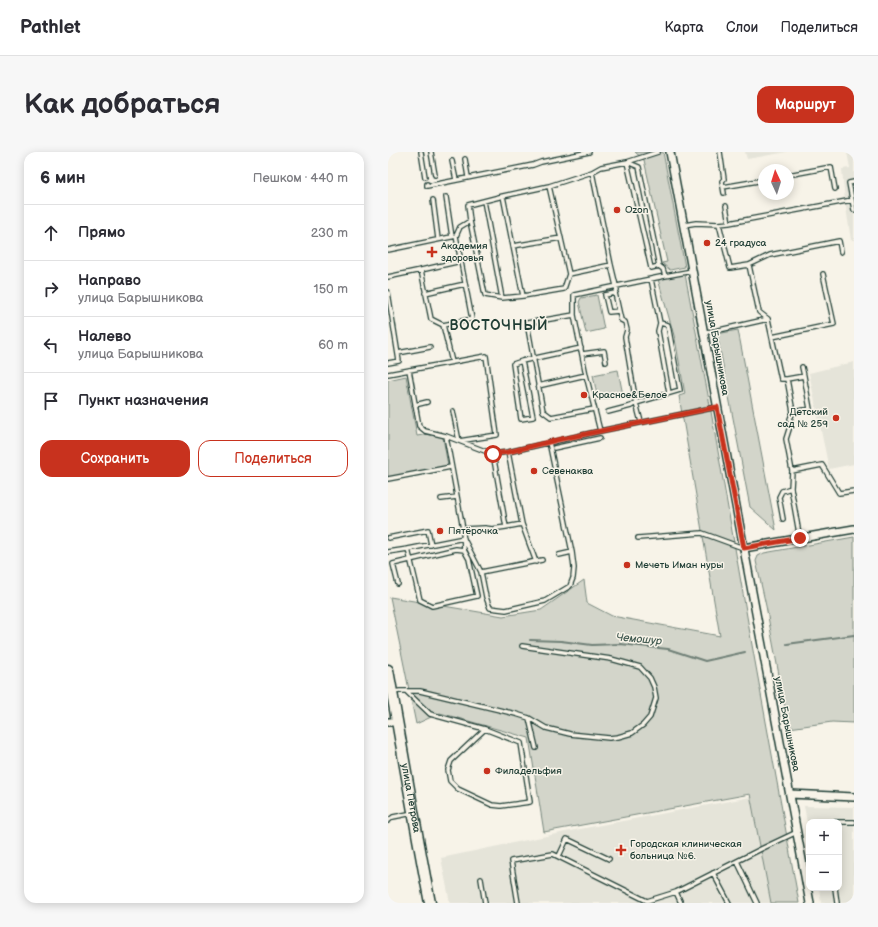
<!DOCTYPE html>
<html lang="ru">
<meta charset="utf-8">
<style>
:root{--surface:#fff;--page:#f7f7f7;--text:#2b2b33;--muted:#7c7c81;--line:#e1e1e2;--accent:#c8321e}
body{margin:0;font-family:"Balsamiq Sans",sans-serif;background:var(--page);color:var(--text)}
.controls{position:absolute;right:12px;bottom:12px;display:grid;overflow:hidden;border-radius:8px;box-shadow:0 2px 10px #0003}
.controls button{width:36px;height:36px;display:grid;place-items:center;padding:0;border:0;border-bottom:1px solid var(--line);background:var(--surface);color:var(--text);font:20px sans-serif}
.compass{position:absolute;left:370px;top:12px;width:36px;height:36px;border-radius:50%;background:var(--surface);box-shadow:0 2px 10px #0003;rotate:356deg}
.stop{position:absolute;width:12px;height:12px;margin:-9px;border:3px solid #c8321e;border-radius:50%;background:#fff}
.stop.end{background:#c8321e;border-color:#fff;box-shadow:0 1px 4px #0008}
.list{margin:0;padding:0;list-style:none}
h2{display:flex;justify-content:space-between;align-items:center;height:52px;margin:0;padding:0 16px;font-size:17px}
h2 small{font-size:13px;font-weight:400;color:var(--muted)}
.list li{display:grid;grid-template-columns:26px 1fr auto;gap:12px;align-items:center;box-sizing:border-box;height:56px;padding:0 16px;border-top:1px solid var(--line)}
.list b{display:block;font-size:15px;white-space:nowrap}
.list p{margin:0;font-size:13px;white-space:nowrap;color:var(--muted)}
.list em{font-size:13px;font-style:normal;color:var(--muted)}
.actions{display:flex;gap:8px;padding:12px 16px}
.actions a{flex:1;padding:9px 0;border:1px solid var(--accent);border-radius:12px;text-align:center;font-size:14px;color:var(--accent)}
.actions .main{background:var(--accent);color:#fff}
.icon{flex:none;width:22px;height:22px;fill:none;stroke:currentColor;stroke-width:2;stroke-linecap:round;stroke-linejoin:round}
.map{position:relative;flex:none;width:466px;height:751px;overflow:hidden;border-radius:12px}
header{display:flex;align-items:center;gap:24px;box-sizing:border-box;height:56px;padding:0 20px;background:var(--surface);border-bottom:1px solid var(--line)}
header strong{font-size:19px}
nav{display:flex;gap:22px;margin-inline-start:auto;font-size:14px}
.intro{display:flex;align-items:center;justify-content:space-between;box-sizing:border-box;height:96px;padding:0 24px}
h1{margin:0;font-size:28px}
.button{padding:10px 18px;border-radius:12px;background:var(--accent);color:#fff;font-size:14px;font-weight:700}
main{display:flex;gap:24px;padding:0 24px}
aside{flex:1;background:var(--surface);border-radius:12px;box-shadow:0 2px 10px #0003}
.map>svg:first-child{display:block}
.built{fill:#e5e4d9}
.green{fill:#d3d5ca;stroke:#79897f}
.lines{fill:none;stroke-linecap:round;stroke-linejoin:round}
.stream{stroke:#6f8077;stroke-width:2}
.lane-casing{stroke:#1f3d34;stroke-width:6}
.street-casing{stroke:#1f3d34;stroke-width:10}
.secondary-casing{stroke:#1f3d34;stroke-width:13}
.lane{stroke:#f7f3e8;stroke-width:3.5}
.street{stroke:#f7f3e8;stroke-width:7}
.secondary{stroke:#f7f3e8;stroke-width:10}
.route{stroke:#c8321e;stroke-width:5}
.poi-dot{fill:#c8321e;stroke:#f7f3e8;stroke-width:1.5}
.labels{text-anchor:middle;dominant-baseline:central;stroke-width:3;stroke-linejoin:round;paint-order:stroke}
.poi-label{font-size:10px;fill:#1f3d34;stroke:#f7f3e8;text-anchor:start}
.street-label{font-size:10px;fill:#1f3d34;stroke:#f7f3e8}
.water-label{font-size:11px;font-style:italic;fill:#405950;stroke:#f7f3e8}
.district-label{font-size:14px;font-weight:bold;letter-spacing:1px;fill:#1f3d34;stroke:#f7f3e8}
</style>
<header>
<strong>Pathlet</strong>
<nav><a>Карта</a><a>Слои</a><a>Поделиться</a></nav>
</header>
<div class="intro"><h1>Как добраться</h1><a class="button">Маршрут</a></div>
<main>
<aside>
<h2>6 мин<small>Пешком · 440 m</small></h2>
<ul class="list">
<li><svg class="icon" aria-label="ahead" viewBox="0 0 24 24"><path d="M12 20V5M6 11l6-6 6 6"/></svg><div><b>Прямо</b></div><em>230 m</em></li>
<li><svg class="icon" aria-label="right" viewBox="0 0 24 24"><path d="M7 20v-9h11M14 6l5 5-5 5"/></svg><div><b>Направо</b><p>улица Барышникова</p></div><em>150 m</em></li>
<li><svg class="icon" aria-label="left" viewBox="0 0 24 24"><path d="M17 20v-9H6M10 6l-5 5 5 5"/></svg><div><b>Налево</b><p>улица Барышникова</p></div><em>60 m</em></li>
<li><svg class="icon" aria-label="arrive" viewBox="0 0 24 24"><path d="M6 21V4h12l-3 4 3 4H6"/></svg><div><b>Пункт назначения</b></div></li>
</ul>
<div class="actions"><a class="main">Сохранить</a><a>Поделиться</a></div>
</aside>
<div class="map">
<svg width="466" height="751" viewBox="0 0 466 751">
<rect width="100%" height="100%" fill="#f7f3e8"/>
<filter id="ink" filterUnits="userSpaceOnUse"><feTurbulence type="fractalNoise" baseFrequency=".025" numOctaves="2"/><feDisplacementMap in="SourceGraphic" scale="8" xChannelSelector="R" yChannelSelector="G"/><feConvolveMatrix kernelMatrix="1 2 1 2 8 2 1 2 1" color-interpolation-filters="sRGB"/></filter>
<g filter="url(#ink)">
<!-- built -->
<path class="built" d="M357,0h42l-40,7z
M459,0h7v88h-3l-6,-39 -3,-32 8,-1z
M466,210v102l-25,5 -20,-96z
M363,645l20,106h-321l-9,-45 139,-29z
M416,654l50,1v96h-33l-2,-15h20v-66h-30v12z"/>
<!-- green -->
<path class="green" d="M247,0h28l22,115 -15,3 -8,-7 5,-1 -23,-102z
M297,122l24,126 43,245 47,258h-28l-21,-109 -206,38 -15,-94 -89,-25 -24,11 -26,-127 113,19 38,-6 43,-30 3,23 25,13 108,20 -41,-240 6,-2 -10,-55 -17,-60z
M209,143l7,34 -18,4 -7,-31 2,-4z
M350,178l38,200 -26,-23 -33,-173z
M230,218l5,25 -25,5 -5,-25z
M18,224l11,60 25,-4 6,34 -60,11v-97z
M466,385v186l-22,-1 -43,6 -23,-122 -10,-45 2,-5 6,-3z"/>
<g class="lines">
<!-- stream -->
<path class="stream" d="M142,488l31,1 31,4 28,-1 48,5 37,12 40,-9
M399,492l67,-9"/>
<defs>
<path id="lane" d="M33,0l4,25
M43,0l4,23
M332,0l4,27 -2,2 2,12
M77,7l3,18
M64,9l4,19
M239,10l12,5 20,99 4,3 2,7
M239,10l24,106 8,-2
M204,20l19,93 6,25 -2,3 6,27 4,2 2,8 -2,7 11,66 5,19
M400,23l43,-8 4,22
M466,30l-5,1 5,27
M39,32v2l106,-21 8,-3 48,-10
M161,34l20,88
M335,35l41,-7
M58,45l6,40
M45,48l5,39
M96,49l18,97
M338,54l3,17
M82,69l15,74 17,3 21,-2
M331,72l11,44 19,-3 10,47 9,7
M296,73l12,-2 23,1 10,-1 123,-23
M68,84l4,-9 10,-6 -2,-16 35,-9
M125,94l48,-8
M0,98l68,-14 16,83 -29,6
M223,113l-42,9 -5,15 -41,7 -20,-100 46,-10 43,-14 9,-5 26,-5 31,-10
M361,113l21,-10 69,-14 2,11
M33,118l40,-9
M0,125l33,-7 10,49 12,6 9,37
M0,140l11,69 -11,2
M37,141l40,-9
M227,141l-10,2 4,17 10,-1
M186,163l-47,8 16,88 8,6 43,-8
M272,171l-2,8 11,62
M316,180l11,-1 53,-12 13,60h6l6,33 -3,7 1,4 -5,16 6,32 -1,17 9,51
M384,185l62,-13 -11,-50
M10,201l32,-6
M194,202l22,-3 2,11
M134,209l11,56 -12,2 -8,-55 9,-3 59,-13
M414,215l2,9
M21,218l10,56 6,5 21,5 47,18 15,-2 92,-21 117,-24
M0,222l98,-18 11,79 -38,6 -6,-30
M399,227l17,-3 6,33 -17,3
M150,234l48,-11
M27,253l12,-3
M220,260l23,-6 5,-3 44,-13 -12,-65 -8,-2 -9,-44
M212,279l-14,-56 -12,-60v-20l91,-19 27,-5
M58,284l17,93 1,21
M166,296l46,-10
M120,300l14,72 14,38
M105,302l13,73 16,-3
M404,319l30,-6 17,28 15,-2
M0,327l63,-12
M53,347l16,-2
M395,367l-4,-22 3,-6 9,-3
M75,377l22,-1 7,1 14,-2
M0,386l40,-8 3,15
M250,386l64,-5 41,15
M76,387l17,33 61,-12
M0,400l20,-3 56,-11
M171,403l13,-3
M93,420l5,25 4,11 16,2 39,-9 25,-15 3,-8 1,-10 -2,-16 -23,-110
M10,432l-5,-20 63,-15 8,1 5,9 8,37 -45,10 -12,-6c-4,-17 -8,-34 -12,-51
M134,494l89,13 29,8 10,11 4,9 2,11 -6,19 -7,8 -11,8 -14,4 -9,1 -39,-4 -24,-6 -17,-10
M5,540l7,-1h20l96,23 13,4 7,30
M19,540l23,22 55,15 36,14 9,59 -29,4 -9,-1 -34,-16 -8,-8 -2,-11 3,-9 34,-32
M0,669l5,-4 20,-4
M440,670h26
M171,704l8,-17 42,20
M349,709l20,42
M325,721l16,30
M93,727l4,24
M447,736l2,15
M288,740l5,11
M130,751l-7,-42 42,-7 94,47 29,-9 85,-43 36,-17"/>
<path id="street" d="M282,0l140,751
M356,396l110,-19
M0,570h10
M402,642l64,3"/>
<g id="secondary">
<path id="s1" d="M0,518c14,78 27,156 42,233"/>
</g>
</defs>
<!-- lane casing -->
<use href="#lane" class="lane-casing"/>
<!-- street casing -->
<use href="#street" class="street-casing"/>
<!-- secondary casing -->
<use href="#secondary" class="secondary-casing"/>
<!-- lane -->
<use href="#lane" class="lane"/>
<!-- street -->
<use href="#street" class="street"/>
<!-- secondary -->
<use href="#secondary" class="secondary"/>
</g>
</g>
<g class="lines" filter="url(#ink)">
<!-- route -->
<path class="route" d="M105,302l15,-2 49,-12 160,-33 27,141 56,-10"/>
</g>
<!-- markers -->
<g class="poi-dot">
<circle cx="229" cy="58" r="4"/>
<circle cx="319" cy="91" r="4"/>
<path d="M42 94h4v4h4v4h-4v4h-4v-4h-4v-4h4z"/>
<circle cx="196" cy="243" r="4"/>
<circle cx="448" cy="266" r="4"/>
<circle cx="146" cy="319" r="4"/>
<circle cx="52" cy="379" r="4"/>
<circle cx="239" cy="413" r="4"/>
<circle cx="99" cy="619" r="4"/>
<path d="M231 692h4v4h4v4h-4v4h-4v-4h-4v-4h4z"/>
</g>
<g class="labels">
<!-- poi labels -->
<g class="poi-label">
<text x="237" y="58">Ozon</text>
<text x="327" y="91">24 градуса</text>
<text x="53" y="94">Академия<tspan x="53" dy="12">здоровья</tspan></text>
<text x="204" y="243">Красное&amp;Белое</text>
<text x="440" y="260" text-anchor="end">Детский<tspan x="440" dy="12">сад № 259</tspan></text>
<text x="154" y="319">Севенаква</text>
<text x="60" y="379">Пятёрочка</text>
<text x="247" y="413">Мечеть Иман нуры</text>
<text x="107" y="619">Филадельфия</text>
<text x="242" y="692">Городская клиническая<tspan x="242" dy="12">больница №6.</tspan></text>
</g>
<!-- street labels -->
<g class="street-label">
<text transform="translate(329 196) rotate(80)">улица Барышникова</text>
<text transform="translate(399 572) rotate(79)">улица Барышникова</text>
<text stroke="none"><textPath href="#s1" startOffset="130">улица Петрова</textPath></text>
</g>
<!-- water labels -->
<g class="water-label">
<text transform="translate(251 487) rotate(5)">Чемошур</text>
</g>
<!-- district labels -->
<g class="district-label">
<text x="111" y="173">ВОСТОЧНЫЙ</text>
</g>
</g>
</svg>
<div class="controls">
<button>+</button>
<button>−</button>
</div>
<svg class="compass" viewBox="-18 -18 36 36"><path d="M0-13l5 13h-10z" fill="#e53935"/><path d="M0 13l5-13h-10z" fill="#7c7c81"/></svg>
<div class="stop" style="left:105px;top:302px"></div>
<div class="stop end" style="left:412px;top:386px"></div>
</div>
</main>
